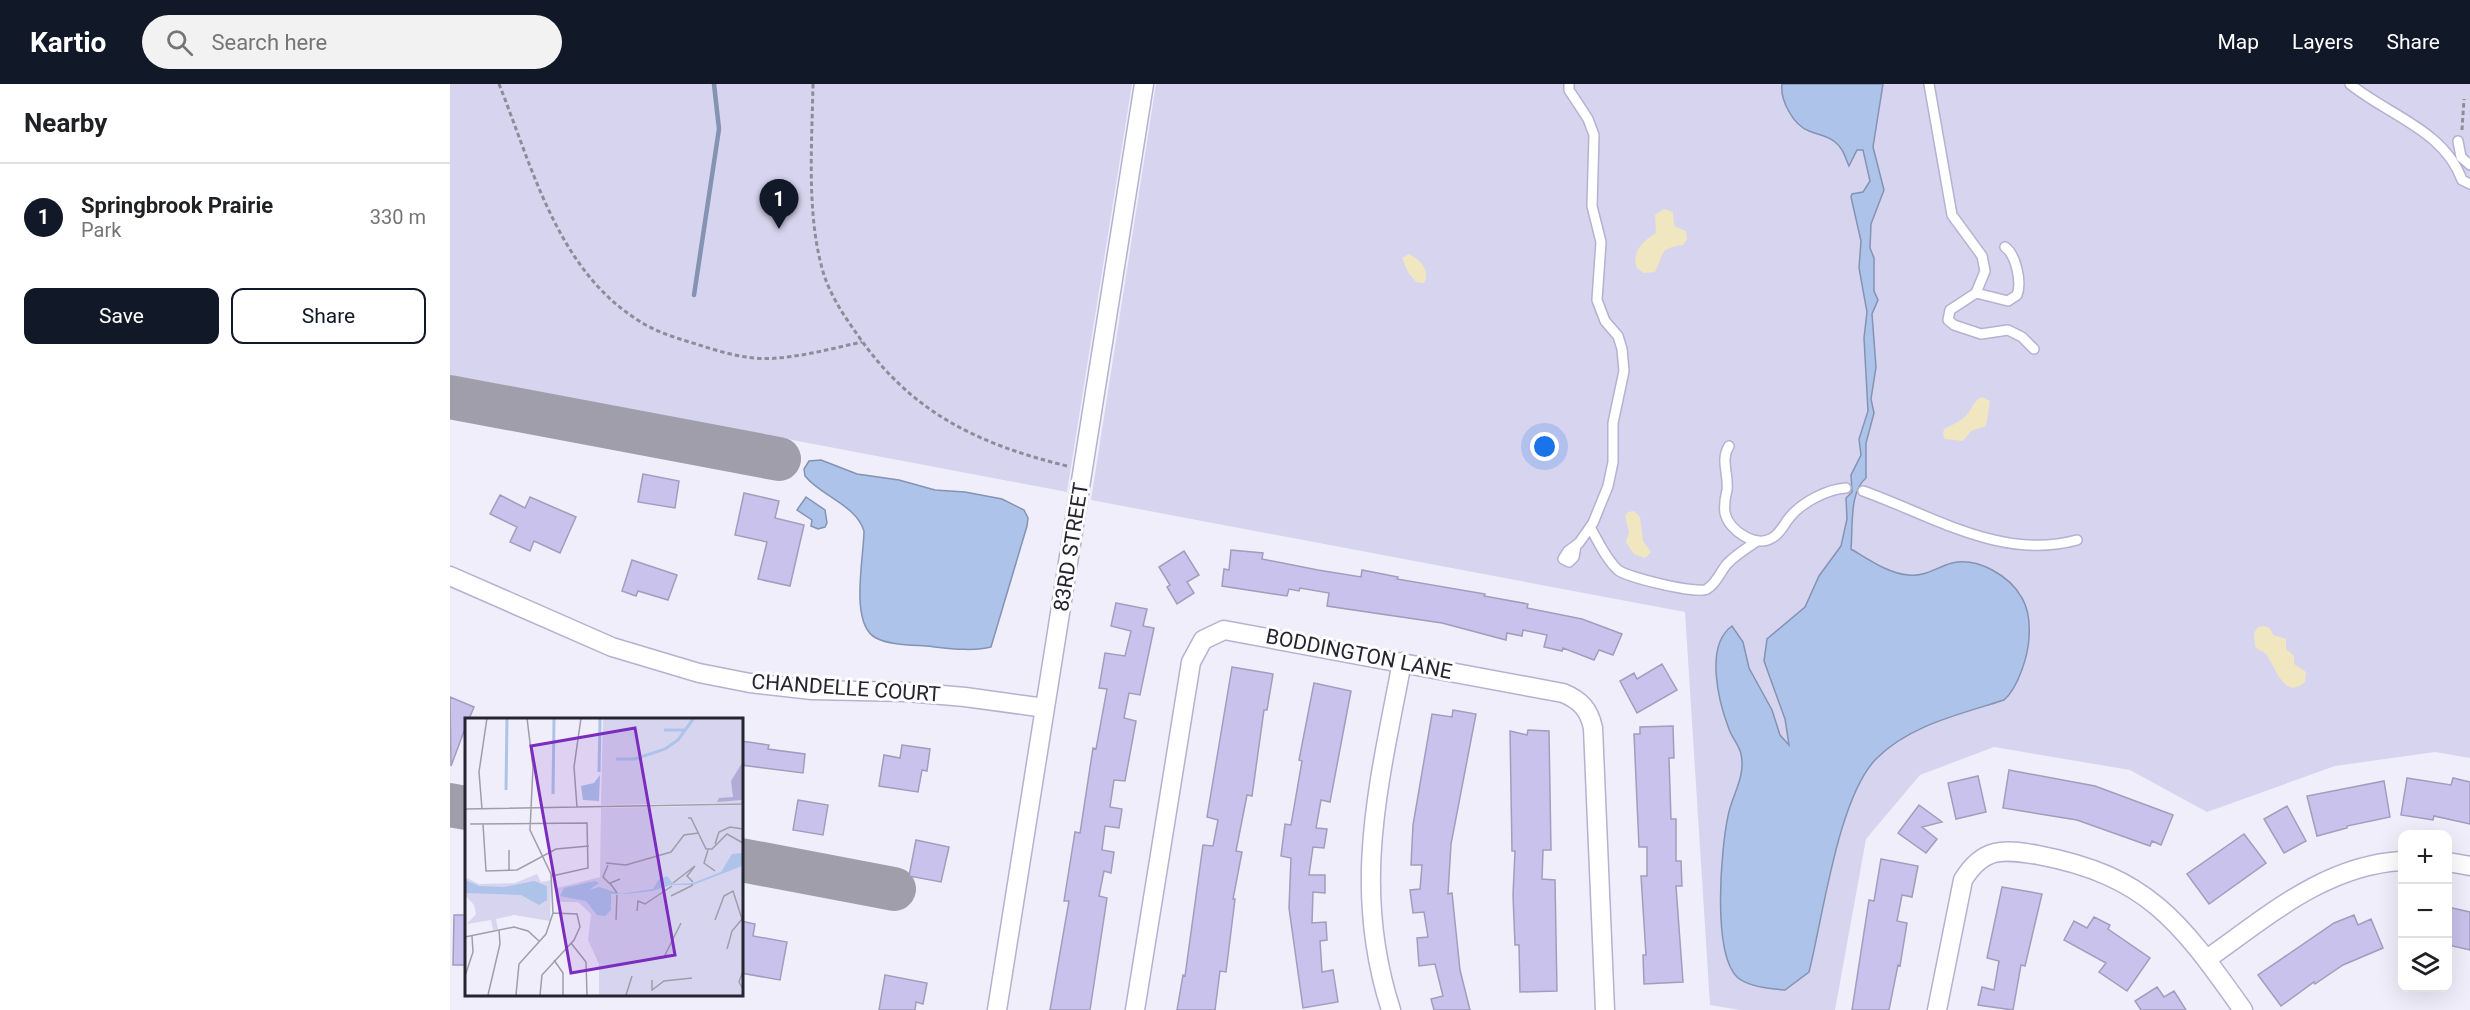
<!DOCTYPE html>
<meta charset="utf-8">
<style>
:root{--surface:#fff;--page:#f2f2f2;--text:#202124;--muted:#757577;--line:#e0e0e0;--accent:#111827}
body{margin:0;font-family:Roboto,sans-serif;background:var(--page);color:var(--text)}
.controls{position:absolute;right:18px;bottom:18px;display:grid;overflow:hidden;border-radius:12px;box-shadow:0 6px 24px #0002}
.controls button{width:54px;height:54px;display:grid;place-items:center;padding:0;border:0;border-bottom:2px solid var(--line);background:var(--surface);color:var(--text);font:30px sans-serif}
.you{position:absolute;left:1095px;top:363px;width:21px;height:21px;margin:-15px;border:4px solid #fff;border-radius:50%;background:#1a73e8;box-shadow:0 0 0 9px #1a73e833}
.badge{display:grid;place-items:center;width:39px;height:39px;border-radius:50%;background:var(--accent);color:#fff;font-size:20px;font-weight:700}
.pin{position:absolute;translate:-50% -50px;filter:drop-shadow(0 2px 3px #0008)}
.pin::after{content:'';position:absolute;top:32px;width:21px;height:18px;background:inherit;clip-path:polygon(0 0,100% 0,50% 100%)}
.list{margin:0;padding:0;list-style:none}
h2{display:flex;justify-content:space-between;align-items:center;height:78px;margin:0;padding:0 24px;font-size:26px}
h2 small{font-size:20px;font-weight:400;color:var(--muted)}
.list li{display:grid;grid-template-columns:39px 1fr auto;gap:18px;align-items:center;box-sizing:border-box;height:108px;padding:0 24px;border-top:2px solid var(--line)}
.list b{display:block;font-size:22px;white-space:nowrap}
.list p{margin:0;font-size:20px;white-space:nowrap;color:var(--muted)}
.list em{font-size:20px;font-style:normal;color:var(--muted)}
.actions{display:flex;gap:12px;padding:18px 24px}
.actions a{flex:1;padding:14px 0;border:2px solid var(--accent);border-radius:12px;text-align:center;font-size:21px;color:var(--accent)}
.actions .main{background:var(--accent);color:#fff}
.icon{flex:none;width:33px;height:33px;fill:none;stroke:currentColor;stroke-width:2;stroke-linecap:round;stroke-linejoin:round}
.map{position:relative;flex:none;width:2020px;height:926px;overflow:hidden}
header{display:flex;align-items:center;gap:36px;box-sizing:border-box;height:84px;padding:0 30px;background:var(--accent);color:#fff}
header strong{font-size:28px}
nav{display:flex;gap:33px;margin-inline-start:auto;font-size:21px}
.search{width:420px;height:54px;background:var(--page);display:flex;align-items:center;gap:15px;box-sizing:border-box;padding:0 21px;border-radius:33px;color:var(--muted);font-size:22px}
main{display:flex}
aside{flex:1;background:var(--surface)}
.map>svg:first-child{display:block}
.green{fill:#d7d4ef}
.sand{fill:#f0e7c1}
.water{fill:#adc3ea;stroke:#8493b2;stroke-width:1.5}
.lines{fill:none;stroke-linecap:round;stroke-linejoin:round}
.stream{stroke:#8493b2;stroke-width:4.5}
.taxiway{stroke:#a09eab;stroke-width:44}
.building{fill:#c8c2ed;stroke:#a29dbc;stroke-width:1.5}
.lane-casing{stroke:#b5b1d0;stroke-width:12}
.street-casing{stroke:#b5b1d0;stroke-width:21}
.path{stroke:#8e8c98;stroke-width:3;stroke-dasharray:4.5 3;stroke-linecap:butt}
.lane{stroke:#fff;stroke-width:9}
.street{stroke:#fff;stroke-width:18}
.labels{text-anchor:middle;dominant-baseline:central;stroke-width:6;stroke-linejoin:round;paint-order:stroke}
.street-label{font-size:21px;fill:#262430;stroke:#fdfdfd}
.inset-river{fill:none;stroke:#adc3ea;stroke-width:3}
.inset-road{fill:none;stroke:#9f9daa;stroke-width:1.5}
.view{fill:#7b2cbf;fill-opacity:0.15;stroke:#7b2cbf;stroke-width:3}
.inset-edge{fill:none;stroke:#262430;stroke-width:3}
</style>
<header>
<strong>Kartio</strong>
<div class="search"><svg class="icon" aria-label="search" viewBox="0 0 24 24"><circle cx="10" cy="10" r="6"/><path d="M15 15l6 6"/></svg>Search here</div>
<nav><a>Map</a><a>Layers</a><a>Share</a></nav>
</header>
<main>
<aside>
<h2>Nearby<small></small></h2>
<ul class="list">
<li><span class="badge">1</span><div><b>Springbrook Prairie</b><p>Park</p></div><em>330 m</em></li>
</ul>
<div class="actions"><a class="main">Save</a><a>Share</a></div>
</aside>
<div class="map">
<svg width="2020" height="926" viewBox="0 0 2020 926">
<rect width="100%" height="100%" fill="#f0eefb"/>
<!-- green -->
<path class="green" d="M0,0h682l-65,408 -617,-117z
M706,0h1314v674l-35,-6 -100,14 -128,46 -77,-42 -136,-23 -74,28 -54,64 -31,171h-95l-30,-5 -25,-393 -594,-112z"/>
<!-- sand -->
<path class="sand" d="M1214,125l9,3 1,14 12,5 1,8 -4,6c-25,3 -19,10 -28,27l-11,1 -7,-5c-6,-16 6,-27 19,-35l-1,-18z
M959,170c11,5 22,17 15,29l-8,-1 -8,-10 -6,-14z
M1532,313l8,4 -4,25 -15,5 -8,10 -18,-2 -2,-5 1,-5c8,-4 20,-9 25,-17 5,-7 5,-11 13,-15z
M1184,427l6,6 3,24 8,11 -6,6 -11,-4 -8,-12 3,-10 -4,-16 3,-4z
M1814,542l6,2 3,7 13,4v10l8,7v8l12,8 -1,10c-21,20 -31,-19 -39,-28 -4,-4 -8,-3 -11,-8l-1,-13 4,-6z"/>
<!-- water -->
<path class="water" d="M1332,0h101l-10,63 11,43 -13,34 -1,24 4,10v33l4,9 -6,14 4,53 -5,32 3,14 -8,30v35c-17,14 -13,49 -15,71 17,10 38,25 58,26 16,2 28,-8 43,-12 26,-6 58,13 70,35 7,12 8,26 7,40 -1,18 -11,50 -25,62 -43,14 -95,25 -128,59 -38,39 -53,158 -67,213l-24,18c-15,-1 -37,-3 -48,-13 -25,-25 -16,-128 -9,-161 4,-21 18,-39 13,-62 -2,-9 -9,-16 -12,-25 -10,-26 -25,-83 3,-103l11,16 6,26 23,42 8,25 9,10 -4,-26 -21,-58 3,-22 38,-32 14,-31 22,-30 6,-27 -1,-21 6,-6 -1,-17 10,-20 -2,-16 9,-28 -4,-73 3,-26 -8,-44 2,-27 -10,-44 1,-3 11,-2 7,-11 -7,-31h-6l-8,16c-4,-9 -6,-18 -14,-24 -8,-7 -17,-7 -26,-11 -16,-6 -29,-31 -27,-47z
M371,376l36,14 42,6 36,10 30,2 37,7 22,11 4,8 -1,8 -36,121c-19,5 -45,1 -65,-1 -14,-1 -37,-1 -50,-8 -27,-14 -12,-81 -12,-107 -8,-26 -43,-35 -59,-55l-1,-7 5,-8z
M356,413l19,13 2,13 -2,4 -7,2 -7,-3 1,-6 -15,-10z"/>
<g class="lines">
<!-- stream -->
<path class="stream" d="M244,211l25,-166 -5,-45"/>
<!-- taxiway -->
<path class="taxiway" d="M0,313l329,62
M0,721l16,3
M291,776l153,29"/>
</g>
<!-- building -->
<path class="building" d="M193,390l36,7 -4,27 -37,-6z
M294,409l35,8 -4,17 29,7 -14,61 -32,-7 9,-37 -32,-7z
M50,411l25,13 5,-11 46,20 -16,36 -26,-12 -4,10 -20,-9 7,-15 -27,-13z
M781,466l32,3 -1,6 56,11 43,7 1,-7 36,7 -1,2 88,15 -1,2 44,8 -1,4 55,11 40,15 -9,21 -14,-5 -5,10 -31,-12 -1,3 -18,-4 3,-12 -24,-5 -1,6 -15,-3 -1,7 -64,-17 -115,-17 2,-13 -29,-5 -1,3 -10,-2 -2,7 -65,-10 2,-17 5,1z
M734,467l15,24 -12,7 7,11 -17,11 -10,-17 3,-2 -11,-18z
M182,476l45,15 -9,25 -30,-9 -2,5 -14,-5z
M666,519l31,6 -4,17 11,2 -14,67 -11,-2 -5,25 12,3 -11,60 -11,-1 -4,27 12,2 -3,19 -14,-2 -3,24 12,2 -3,21 -7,-2 -5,25 8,2 -17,112h-40l19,-109h-5l11,-69 5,1 13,-85 3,1 11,-60 -8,-1 6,-35 20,3 6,-25 -20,-5z
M1212,580l15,26 -40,23 -17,-32 14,-8 3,6z
M782,583l41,7 -6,36h-3l-12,86 -5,-1 -11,56 6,1 -9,47h2l-9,73 -6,-1 -5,39h-38l6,-35 2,1 18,-131 10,1 5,-26 -11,-3z
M864,599l37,8 -21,111 -9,-2 -5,28 11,1 -3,19 -11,-1 -4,28h16v18l-12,-1 -1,31 14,-1 1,18 -7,1 2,31 11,-2 5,32 -35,6 -14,-100 2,-50 -10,-2 4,-32 6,1 11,-64 -3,-1z
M0,613l24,10 -5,12h-3v7l-15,40z
M1003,626l23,4 -25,130 -3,50 4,-1 8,77 10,40h-36l-3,-11 12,-3 -8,-32 -16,2 -2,-28 11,-1 -4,-25 -11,1 -3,-23 10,-1 2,-24h-11l2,-40 19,-111 20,3z
M1223,642l1,32h-5l2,61h5v42h5l1,25h-6l7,96 -39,2 -1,-29h3l-5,-79h6v-29h-8l-5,-113h6v-7z
M1078,646l21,1 2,119h-8l-1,29 13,1 2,111 -37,1 -1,-47h-4l-2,-50 2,-44h-3l-2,-120 17,4z
M291,657l28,4 -1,4 37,5 -2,19 -62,-8z
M452,661l28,4 -3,22 -5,-1 -4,22 -39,-6 5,-31 16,3z
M1559,686l86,16 78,29 -12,30 -9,-4 -2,5 -73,-26 -74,-12z
M1528,692l8,36 -30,7 -8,-36z
M1957,694l44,7 2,-7 17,4v42l-36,-8 -1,4 -32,-5z
M1934,697l6,36 -43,9v2l-30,8 -10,-40z
M348,716l30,5 -5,30 -30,-5z
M1469,721l23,17 -20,5 15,12 -11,14 -28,-20z
M1837,722l19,35 -22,12 -20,-34z
M1794,750l22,29 -57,41 -22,-30z
M466,756l33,7 -8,35 -32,-6z
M1431,775l37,7 -6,31 -10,-2 -5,26 10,2 -7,43 -2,-1 -9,45h-37l17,-110 5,1z
M1552,803l40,7 -17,72 -4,-1 -8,45 -35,-5 4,-18 12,3 5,-29 -12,-3z
M1998,823l22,5v38l-22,-5z
M4,831h12v50h-13z
M1904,831l4,10 13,-6 12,29 -40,17 -28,19 -1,-2 -33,24 -23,-31 76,-52z
M1644,833l16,8 -2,4 42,29 -23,33 -28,-19 7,-9 -42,-23 10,-19 13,7z
M291,837l14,3 -2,12 34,6 -7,38 -39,-7z
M435,891l42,8 -4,21 -7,-2 -1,8h-36z
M1707,903l7,10 10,-6 12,19h-45l-6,-9z"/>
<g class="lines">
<defs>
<path id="lane" d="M1119,0v6l19,29 6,16 -2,71 9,36 -4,58 8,21 13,15 4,13 2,22 -11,52v39l-5,24 -15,37 -14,20 -11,8 -5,8 6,3 5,-5 2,-12
M1479,0l23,131 30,41 3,15 -9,22 -26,17 -2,10 6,5 27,9 27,-4 14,7 12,12
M1900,0c38,31 94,46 112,96l8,4
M2008,57l3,16 9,8
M1526,209l32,8 9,-6c5,-13 -1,-40 -12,-48
M1279,362c-9,14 0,28 -2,44 -2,8 -3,16 -2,23 4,18 31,35 47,25 8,-4 12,-14 18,-21 12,-15 38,-28 56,-29
M1413,407c68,24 139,70 214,49
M1140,443c8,14 16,32 28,43 8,7 81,25 89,19 10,-6 13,-17 20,-25 8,-9 20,-16 30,-23"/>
<path id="street" d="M0,492l162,71 87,26 51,10 62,7 95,2 58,5 80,11
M1998,778l22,4
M1757,875c60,-42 118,-94 195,-98
M547,926l147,-926
M685,926l56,-348 12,-22 21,-10 339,63c17,7 26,16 30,35l12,282
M941,926c-40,-123 -12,-226 11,-348
M1487,926l26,-130c20,-33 40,-31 75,-25 111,21 143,68 205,155"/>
</defs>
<!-- lane casing -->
<use href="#lane" class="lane-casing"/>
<!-- street casing -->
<use href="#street" class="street-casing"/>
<!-- path -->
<path class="path" d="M49,0c34,85 59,188 142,238 17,11 36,16 55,22 25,8 54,17 81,14 28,-2 57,-10 85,-16
M363,0c-1,60 -7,133 11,191 7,21 20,41 33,59 54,79 121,110 210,132
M2012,46l2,-31"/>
<!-- lane -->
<use href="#lane" class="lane"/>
<!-- street -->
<use href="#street" class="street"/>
</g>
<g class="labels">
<!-- street labels -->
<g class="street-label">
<text transform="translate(621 463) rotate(-81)">83RD STREET</text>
<text transform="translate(909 570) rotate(11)">BODDINGTON LANE</text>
<text transform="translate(396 604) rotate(4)">CHANDELLE COURT</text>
</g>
</g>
<!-- overview -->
<g transform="translate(15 634)">
<rect width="278" height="278" fill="#f0eefb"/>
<path d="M138,0h139v85l-141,2zM277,87v190h-143v-31l-11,-24 3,-26 -13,-12h-22l1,-14 43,-11 1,-69zM72,156l4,8 10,-2 -1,41 -36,-6 -18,4 2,10 -5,1 -2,-10 -24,4 9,-10 -2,-9 -9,-10v-18l14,7 36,-1z" fill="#d7d4ef"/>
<path d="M277,45v37l-25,2 2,-4 14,-1 -2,-16z" fill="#b1abd6"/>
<path d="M135,57l-1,26 -16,-1 -2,-14 13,-3zM277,135v13l-49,19h-22l-19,6 -26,3h-15v16l-6,6 -8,-1 -11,-14 -26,-5 4,-8 31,-7 4,2 -10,7 10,-3 22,7 32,-5 6,-10 8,-3 6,8 20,-1 28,-11 11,-18zM0,162l14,6 25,1 30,-6 13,5v14l-8,5 -18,-10 -56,-2z" fill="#adc3ea"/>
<path class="inset-river" d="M199,12h20M151,41h19l30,-10 13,-9 16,-22M134,54l1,-54M41,72l1,-72M88,76l1,-76"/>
<path class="inset-road" d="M112,89l-3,-40 7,-49M0,91l278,-5M17,91l-3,-37 8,-54M223,100h3l15,31h6l15,-15 16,9M5,106l117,-1 1,45 -36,8M18,106l3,47 31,-1 39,-21 33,-3M250,126l4,-12 11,-5 13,2M44,132v21M243,132l-4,13 11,8M141,145l20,2 45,-13 13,-17 15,-2M143,147l-5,12 7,7M208,165l22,-17 -8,10 6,6M152,175l-7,-10 10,-4M206,178l22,-11M172,193l1,-10 7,3 27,-18M151,202l1,-25M250,202l9,-24 9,-5 9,28 -10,12 -5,18M0,219l49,-10 14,4 11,10M106,225l15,19 1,33M203,237l-4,2 17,-34M89,242l9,13v22M278,253l-4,11 4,7M0,258l8,-24 -1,-16M187,262v10l12,-9 28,-3M23,277l12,-51 -1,-14M51,277l3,-31 27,-30 7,-21 -2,-39 -21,-44 3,-63 -6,-49M75,277l2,-20 32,-35 6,-13 -3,-13 -24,-1M161,277l6,-19"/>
<path class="view" d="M170,10l40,227 -104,18 -40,-227z"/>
<rect width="278" height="278" class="inset-edge"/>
</g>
</svg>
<div class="controls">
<button>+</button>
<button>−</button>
<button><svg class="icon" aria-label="layers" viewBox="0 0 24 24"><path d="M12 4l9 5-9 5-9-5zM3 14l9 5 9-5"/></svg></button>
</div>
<div class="you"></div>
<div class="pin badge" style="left:329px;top:145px">1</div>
</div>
</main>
